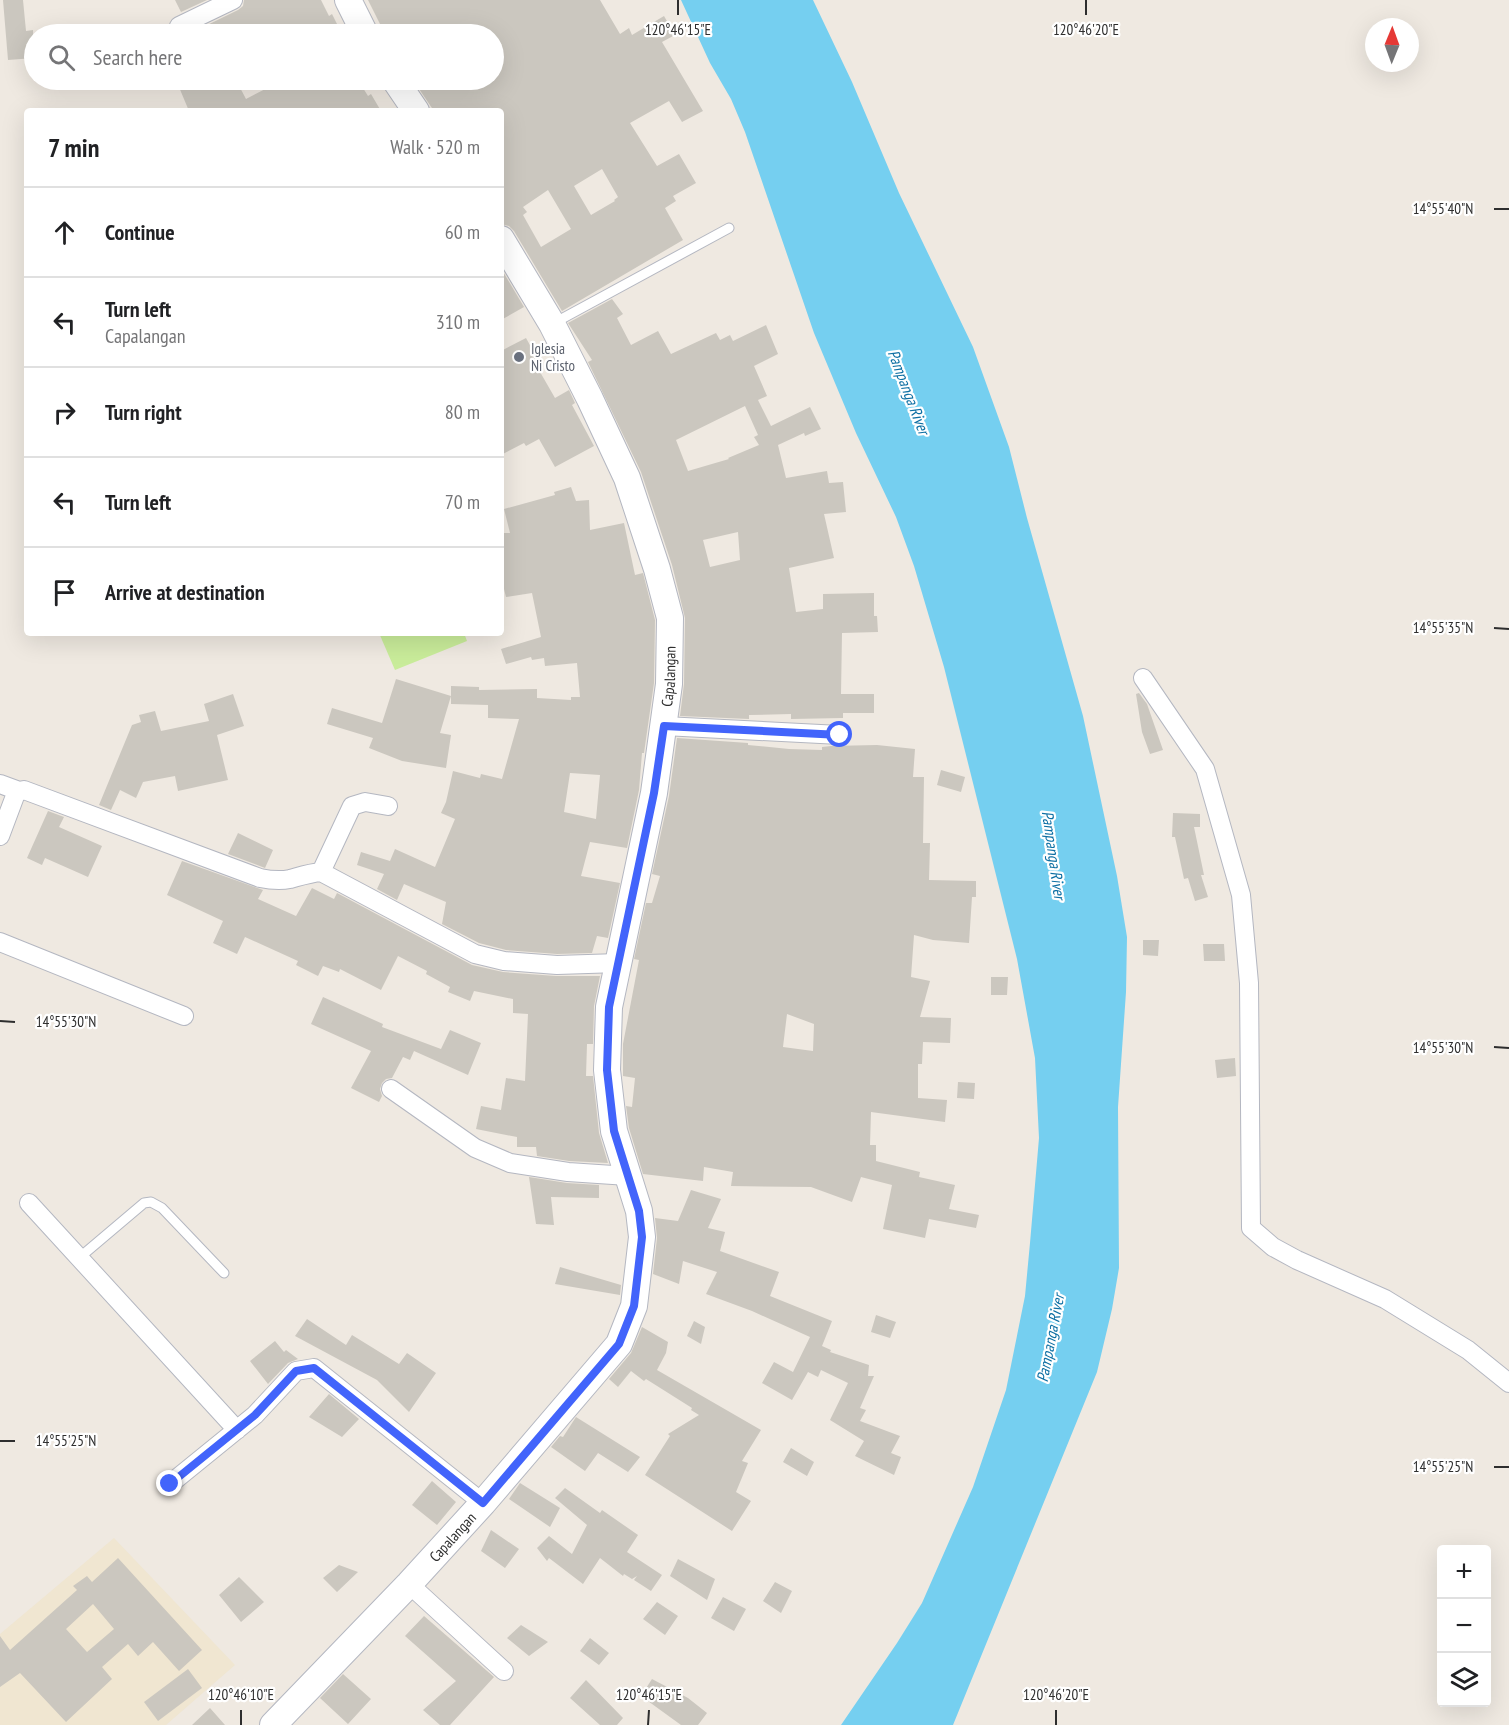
<!DOCTYPE html>
<meta charset="utf-8">
<style>
:root{--surface:#fff;--page:#f2f2f2;--text:#202124;--muted:#757577;--line:#e0e0e0}
body{margin:0;font-family:"PT Sans Narrow",sans-serif;background:var(--page);color:var(--text)}
.controls{position:absolute;right:18px;bottom:18px;display:grid;overflow:hidden;border-radius:6px;box-shadow:0 6px 24px #0002}
.controls button{width:54px;height:54px;display:grid;place-items:center;padding:0;border:0;border-bottom:2px solid var(--line);background:var(--surface);color:var(--text);font:30px sans-serif}
.compass{position:absolute;left:1365px;top:18px;width:54px;height:54px;border-radius:50%;background:var(--surface);box-shadow:0 6px 24px #0002;rotate:1deg}
.stop{position:absolute;width:18px;height:18px;margin:-14px;border:4px solid #4264fb;border-radius:50%;background:#fff}
.stop.end{background:#4264fb;border-color:#fff;box-shadow:0 2px 6px #0008}
.list{margin:0;padding:0;list-style:none}
h2{display:flex;justify-content:space-between;align-items:center;height:78px;margin:0;padding:0 24px;font-size:26px}
h2 small{font-size:20px;font-weight:400;color:var(--muted)}
.list li{display:grid;grid-template-columns:39px 1fr auto;gap:18px;align-items:center;box-sizing:border-box;height:90px;padding:0 24px;border-top:2px solid var(--line)}
.list b{display:block;font-size:22px;white-space:nowrap}
.list p{margin:0;font-size:20px;white-space:nowrap;color:var(--muted)}
.list em{font-size:20px;font-style:normal;color:var(--muted)}
.icon{flex:none;width:33px;height:33px;fill:none;stroke:currentColor;stroke-width:2;stroke-linecap:round;stroke-linejoin:round}
.map{position:relative;flex:none;width:1509px;height:1725px;overflow:hidden}
.search{position:absolute;background:var(--surface);box-shadow:0 6px 24px #0002;left:24px;top:24px;width:480px;height:66px;display:flex;align-items:center;gap:15px;box-sizing:border-box;padding:0 21px;border-radius:33px;color:var(--muted);font-size:22px}
.panel{position:absolute;background:var(--surface);box-shadow:0 6px 24px #0002;left:24px;top:108px;width:480px;height:528px;border-radius:6px}
.map>svg:first-child{display:block}
.education{fill:#f0e6d1}
.pitch{fill:#c9ec9a}
.water{fill:#75cff0}
.building{fill:#cbc7bf;fill-rule:evenodd}
.lines{fill:none;stroke-linecap:round;stroke-linejoin:round}
.lane-casing{stroke:#b4b7c1;stroke-width:11}
.street-casing{stroke:#b4b7c1;stroke-width:20}
.secondary-casing{stroke:#b4b7c1;stroke-width:28}
.lane{stroke:#fff;stroke-width:9}
.street{stroke:#fff;stroke-width:18}
.secondary{stroke:#fff;stroke-width:26}
.route{stroke:#4264fb;stroke-width:8}
.ticks{fill:none;stroke:#2e2e2e;stroke-width:2}
.worship-dot{fill:#6b7280;stroke:#fff;stroke-width:2}
.labels{text-anchor:middle;dominant-baseline:central;stroke-width:4.5;stroke-linejoin:round;paint-order:stroke}
.worship-label{font-size:15px;fill:#5b616d;stroke:#fff;text-anchor:start}
.street-label{font-size:15px;fill:#2e2e2e;stroke:#fff}
.water-label{font-size:16px;font-style:italic;fill:#0d6fa3;stroke:#fff}
.ticks-label{font-size:15px;text-anchor:middle;fill:#2e2e2e;stroke:#fff;stroke-width:4.5;stroke-linejoin:round;paint-order:stroke}
</style>
<div class="map">
<svg width="1509" height="1725" viewBox="0 0 1509 1725">
<rect width="100%" height="100%" fill="#efe9e1"/>
<!-- education -->
<path class="education" d="M114,1538l121,127 -69,60h-166v-91z"/>
<!-- pitch -->
<path class="pitch" d="M379,633h85l3,8 -72,29z"/>
<!-- water -->
<path class="water" d="M681,0h132l39,82 47,111 74,154 36,100 18,71 56,198 34,160 10,61 -1,55 -8,115 1,161 -7,41 -15,63 -144,353h-112l56,-82 25,-40 51,-116 33,-97 19,-94 5,-53 9,-105 -4,-80 -18,-99 -73,-292 -30,-101 -18,-49 -40,-84 -42,-100 -69,-201 -14,-33 -21,-36z"/>
<!-- building -->
<path class="building" d="M3,0h20l3,31 7,-1 1,28 -26,2z
M175,0h32l-26,12z
M244,0h77l8,16 3,-2 10,20h-150l-1,-1 47,-23 5,-4z
M368,0h232l20,34 9,-6 3,7 32,-19 11,19 -13,7 41,69 -21,11 -13,-21 -39,22 27,43 22,-12 17,29 -23,13 3,5 -11,7 18,32 -121,71 -48,-80 -5,-5 -8,-2v-113h-67l-21,-31h81v-46h-109zM602,169l16,28 -4,3 1,1 -24,14 -17,-29zM548,190l23,39 -30,18 -18,-32 4,-3 -4,-5z
M176,80h60l10,19 27,-14 -2,-5h87l10,16 3,-2 10,17h-192z
M502,270l22,37 -23,13v-49z
M612,299l11,15 -6,4 14,27 27,-14 13,23 45,-21 4,7 10,-5 3,6 33,-16 12,29 -24,12 13,30 -9,4 13,26 39,-19 11,22 -16,7 -1,-3 -26,12 8,33 41,-7 2,12 14,-1 3,30 -22,2 10,44 -45,10 7,44 27,-3v-15l51,-1v23h3l1,16 -36,1 -1,61h33v19h-31v5l-52,1v-5l-42,1v4l-69,-3 4,-32 1,-66 -13,-53 -31,-93 -53,-110 4,-2 -24,-37zM745,406l13,29 -4,2 5,8 -31,13 1,1 -41,12 -12,-31zM738,532l2,28 -30,7 -7,-27z
M526,338l14,25 -4,2 19,33 14,-8 6,13 -3,2 22,41 -39,21 -16,-28 -13,7 -2,-3 -23,12v-104z
M571,487l5,14 13,-1 1,30 34,-7 11,52 8,-2 12,47 -1,63 -10,70h-2l-3,37 -12,58 -37,-6 -9,34 39,7 -12,55 -11,-2 -5,17 -35,1 -51,-4 -27,-7 -37,-19 4,-22 -42,-18 -7,16 -20,-11 7,-15 -27,-9 4,-13 29,9 5,-12 40,18 20,-48 -14,-6 5,-11 7,-31 27,7 1,-4 21,5 17,-60 -31,-1v-13l-37,-1v-18l28,1v3l58,-1v9l34,2v-3h9l-3,-34 -32,3 -1,-8 -12,2 -1,-3 -25,7 -5,-15 40,-12 -9,-44 -26,4 -5,-20v-44h9l-6,-24 51,-14 -1,-3zM570,773l30,2 -4,44 -32,-7z
M396,679l55,17 -11,37 11,2 -5,33 -44,-7 -33,-13 4,-10 -46,-14 5,-16 50,15z
M1139,693l8,11 16,46 -13,4 -8,-22 -6,-38z
M233,694l11,32 -27,9 11,45 -50,11 -3,-15 -32,6 -7,16 -16,-8 -9,20 -12,-5 33,-80 9,-3 -2,-7 16,-4 6,20 48,-10 -5,-17z
M677,738l71,5v2l41,4 33,1v-3l9,-1 46,-1 38,4 -2,28h11l-1,66h7l-1,37 47,1v16h-4l-3,46 -36,-3 -19,-5 -3,42 19,4 -10,36 31,1 -1,25 -27,-1 -1,22h-4v34l29,2 -2,22 -74,-10 -1,33h6v16l44,11 -1,5 36,8 -6,24 30,6 -3,13 -47,-9 -4,19 -42,-9 9,-44 -31,-8 -9,25 -41,-15 -80,-1 2,-14 -29,-5 -1,14 -60,-7 -14,-46 -3,-22 6,1 3,-29 -12,-2v-32l16,-84 -5,-1 12,-56h6l8,-27 -8,-2 17,-78zM787,1014l27,10 -1,27 -30,-4z
M941,770l24,7 -4,15 -24,-7z
M48,811l16,6 -5,10 43,19 -14,31 -43,-19 -3,7 -15,-7z
M1173,813l27,1v13h-6l10,48h-3l7,22 -13,4 -7,-23 -4,1 -9,-42h-3z
M238,833l35,17 -8,18 -37,-14z
M182,861l81,29 -5,9 38,17 16,-28 22,11 3,-6 135,72 31,7 53,4h44l-6,30 -1,38h-6l-1,32h7l6,57 9,30 -39,-2 -32,-5 -1,-9h-19v-10l-41,-8 5,-23 20,4 5,-32 19,3 3,-67 -15,-1v-14l-39,-8 -4,10 -22,-9 2,-5 -24,-13 1,-3 -29,-15 -17,34 -41,-21 -1,3 -16,-6 -5,10 -22,-11 2,-4 -53,-24 -8,17 -24,-11 10,-22 -56,-26z
M1143,940h16l-1,16 -15,-1z
M1203,944h21l1,17h-21z
M991,977h17l-1,18h-16z
M323,997l60,27 -1,3 59,22 9,-19 31,13 -13,32 -54,-24 -4,9 -7,-3 -11,21 -6,1 -4,4 -2,6 2,7 -3,6 -28,-14 20,-37 -60,-27z
M1235,1058l1,18 -19,2 -2,-18z
M958,1082l17,1 -1,16 -17,-1z
M529,1177l38,6 32,2v13l-48,-1 3,28 -18,-1z
M691,1190l30,9 -13,29 17,4 -5,19 59,21 -9,24 62,25 -10,25 9,4 -1,2 39,13 -1,11h6l-14,32 6,2 -6,11 40,15 -9,17 10,4 -7,18 -39,-19 9,-15 -34,-21 18,-37 -27,-13 -3,7 -10,-5 -16,28 -30,-17 12,-21 19,10 17,-35 -58,-26 -46,-17 11,-22 -34,-11 -4,23 -26,-10 4,-36 -2,-20 23,3z
M560,1267l61,18 -1,10 -65,-11z
M876,1315l20,7 -6,16 -19,-6z
M307,1319l39,26 6,-10 47,29 8,-11 29,20 -27,39 -32,-32 -82,-44z
M694,1321l11,6 -4,17 -14,-8z
M642,1327l26,15 -2,11 -9,17 104,60 -19,31 6,2 -12,29 15,9 -19,30 -87,-56 25,-39 -2,-2 31,-19 -8,-5 1,-2 -46,-29 -2,2 -13,-10 -13,16 -9,-8 22,-26z
M275,1341l9,11 2,-2 12,9 -10,4 -20,21 -18,-23z
M329,1394l30,25 -17,18 -33,-20z
M576,1417l64,40 -12,15 -30,-19 -13,18 -34,-24 9,-11 3,1z
M791,1448l23,14 -7,14 -24,-14z
M432,1481l24,21 -19,23 -25,-20z
M520,1483l40,25 -10,19 -41,-28z
M565,1488l35,25 2,-3 36,25 -11,17 35,23 -11,16 -17,-11 3,-4 -5,3 -8,-5 -1,2 -23,-18 -17,26 -34,-26 -2,3 -10,-13 12,-12 23,18 15,-29 -32,-27z
M491,1530l28,19 -14,19 -24,-17z
M118,1558l84,92 -23,21 -26,-29 -15,14 -10,-12 -26,23 10,12 -46,43 -46,-49 -20,14v-51l10,14 67,-60 -4,-4 14,-10 5,6zM93,1604l21,25 -27,23 -21,-23z
M678,1559l37,20 -8,21 -37,-24z
M339,1565l19,7 -21,20 -14,-14z
M239,1577l25,25 -23,20 -22,-27z
M775,1582l17,9 -11,22 -18,-12z
M723,1597l23,12 -12,22 -23,-13z
M657,1602l21,14 -13,19 -22,-16z
M424,1616l70,61 -44,48h-10l-17,-15 33,-29 -51,-45z
M521,1625l27,17 -19,14 -22,-18z
M590,1638l19,15 -10,12 -19,-14z
M188,1669l14,19 -44,33 -14,-19z
M343,1674l28,25 -23,25 -28,-26z
M652,1679l36,19 19,15 -9,12h-17l-40,-29z
M586,1680l37,38 -6,7h-17l-30,-27z
M210,1708l15,17h-33z"/>
<g class="lines">
<defs>
<path id="lane" d="M554,323l175,-95
M79,1258l65,-55 7,-1 11,6 62,65"/>
<path id="street" d="M179,26l54,-26
M1143,678l62,91 36,126 8,88 2,245 22,19 24,13 88,39 83,51 41,33
M664,726l176,9
M0,784l19,7
M0,836l15,-40 4,-5 5,-1 236,88c10,2 20,3 30,1 11,-3 20,-6 31,-7l154,82 29,7 53,4 62,-2
M321,872l31,-66 13,-4 23,4
M0,942l184,74
M391,1089l84,59 35,15 58,9 60,4
M29,1203l208,227
M170,1484l85,-69 41,-44 18,-3 169,135
M409,1584l95,87"/>
<g id="secondary">
<path d="M348,0l17,34"/>
<path d="M395,80l21,31"/>
<path id="s1" d="M273,1725l136,-141 74,-81 136,-159 15,-38 8,-69 -3,-26 -25,-80 -7,-61 2,-63 45,-214 15,-109 1,-66 -13,-49 -30,-91 -37,-79 -38,-75 -51,-85"/>
</g>
</defs>
<!-- lane casing -->
<use href="#lane" class="lane-casing"/>
<!-- street casing -->
<use href="#street" class="street-casing"/>
<!-- secondary casing -->
<use href="#secondary" class="secondary-casing"/>
<!-- lane -->
<use href="#lane" class="lane"/>
<!-- street -->
<use href="#street" class="street"/>
<!-- secondary -->
<use href="#secondary" class="secondary"/>
</g>
<g class="lines">
<!-- route -->
<path class="route" d="M170,1484l85,-69 41,-44 18,-3 169,135 136,-159 15,-38 8,-69 -3,-26 -25,-80 -7,-61 2,-63 45,-214 10,-67 176,9"/>
</g>
<!-- ticks -->
<path class="ticks" d="M678,15v-15M1086,15v-15M1494,209h15M1494,628l15,1M0,1021l15,1M1494,1047l15,1M0,1441h15M1494,1467h15M241,1725v-15M648,1725l1,-15M1056,1725v-15"/>
<!-- markers -->
<circle class="worship-dot" cx="519" cy="357" r="6"/>
<g class="labels">
<!-- worship labels -->
<g class="worship-label">
<text x="531" y="348">Iglesia<tspan x="531" dy="17">Ni Cristo</tspan></text>
</g>
<!-- street labels -->
<g class="street-label">
<text stroke="none"><textPath href="#s1" startOffset="1196">Capalangan</textPath></text>
<text stroke="none"><textPath href="#s1" startOffset="260">Capalangan</textPath></text>
</g>
<!-- water labels -->
<g class="water-label">
<text transform="translate(909 392) rotate(69)">Pampanga River</text>
<text transform="translate(1054 855) rotate(82)">Pampanga River</text>
<text transform="translate(1050 1338) rotate(-79)">Pampanga River</text>
</g>
</g>
<g class="ticks-label">
<text x="678" y="35">120°46'15"E</text>
<text x="1086" y="35">120°46'20"E</text>
<text x="1443" y="214">14°55'40"N</text>
<text x="1443" y="633">14°55'35"N</text>
<text x="66" y="1027">14°55'30"N</text>
<text x="1443" y="1053">14°55'30"N</text>
<text x="66" y="1446">14°55'25"N</text>
<text x="1443" y="1472">14°55'25"N</text>
<text x="241" y="1700">120°46'10"E</text>
<text x="649" y="1700">120°46'15"E</text>
<text x="1056" y="1700">120°46'20"E</text>
</g>
</svg>
<div class="controls">
<button>+</button>
<button>−</button>
<button><svg class="icon" aria-label="layers" viewBox="0 0 24 24"><path d="M12 4l9 5-9 5-9-5zM3 14l9 5 9-5"/></svg></button>
</div>
<svg class="compass" viewBox="-18 -18 36 36"><path d="M0-13l5 13h-10z" fill="#e53935"/><path d="M0 13l5-13h-10z" fill="#757577"/></svg>
<div class="stop" style="left:840px;top:735px"></div>
<div class="stop end" style="left:170px;top:1484px"></div>
<div class="search"><svg class="icon" aria-label="search" viewBox="0 0 24 24"><circle cx="10" cy="10" r="6"/><path d="M15 15l6 6"/></svg>Search here</div>
<section class="panel">
<h2>7 min<small>Walk · 520 m</small></h2>
<ul class="list">
<li><svg class="icon" aria-label="ahead" viewBox="0 0 24 24"><path d="M12 20V5M6 11l6-6 6 6"/></svg><div><b>Continue</b></div><em>60 m</em></li>
<li><svg class="icon" aria-label="left" viewBox="0 0 24 24"><path d="M17 20v-9H6M10 6l-5 5 5 5"/></svg><div><b>Turn left</b><p>Capalangan</p></div><em>310 m</em></li>
<li><svg class="icon" aria-label="right" viewBox="0 0 24 24"><path d="M7 20v-9h11M14 6l5 5-5 5"/></svg><div><b>Turn right</b></div><em>80 m</em></li>
<li><svg class="icon" aria-label="left" viewBox="0 0 24 24"><path d="M17 20v-9H6M10 6l-5 5 5 5"/></svg><div><b>Turn left</b></div><em>70 m</em></li>
<li><svg class="icon" aria-label="arrive" viewBox="0 0 24 24"><path d="M6 21V4h12l-3 4 3 4H6"/></svg><div><b>Arrive at destination</b></div></li>
</ul>
</section>
</div>
